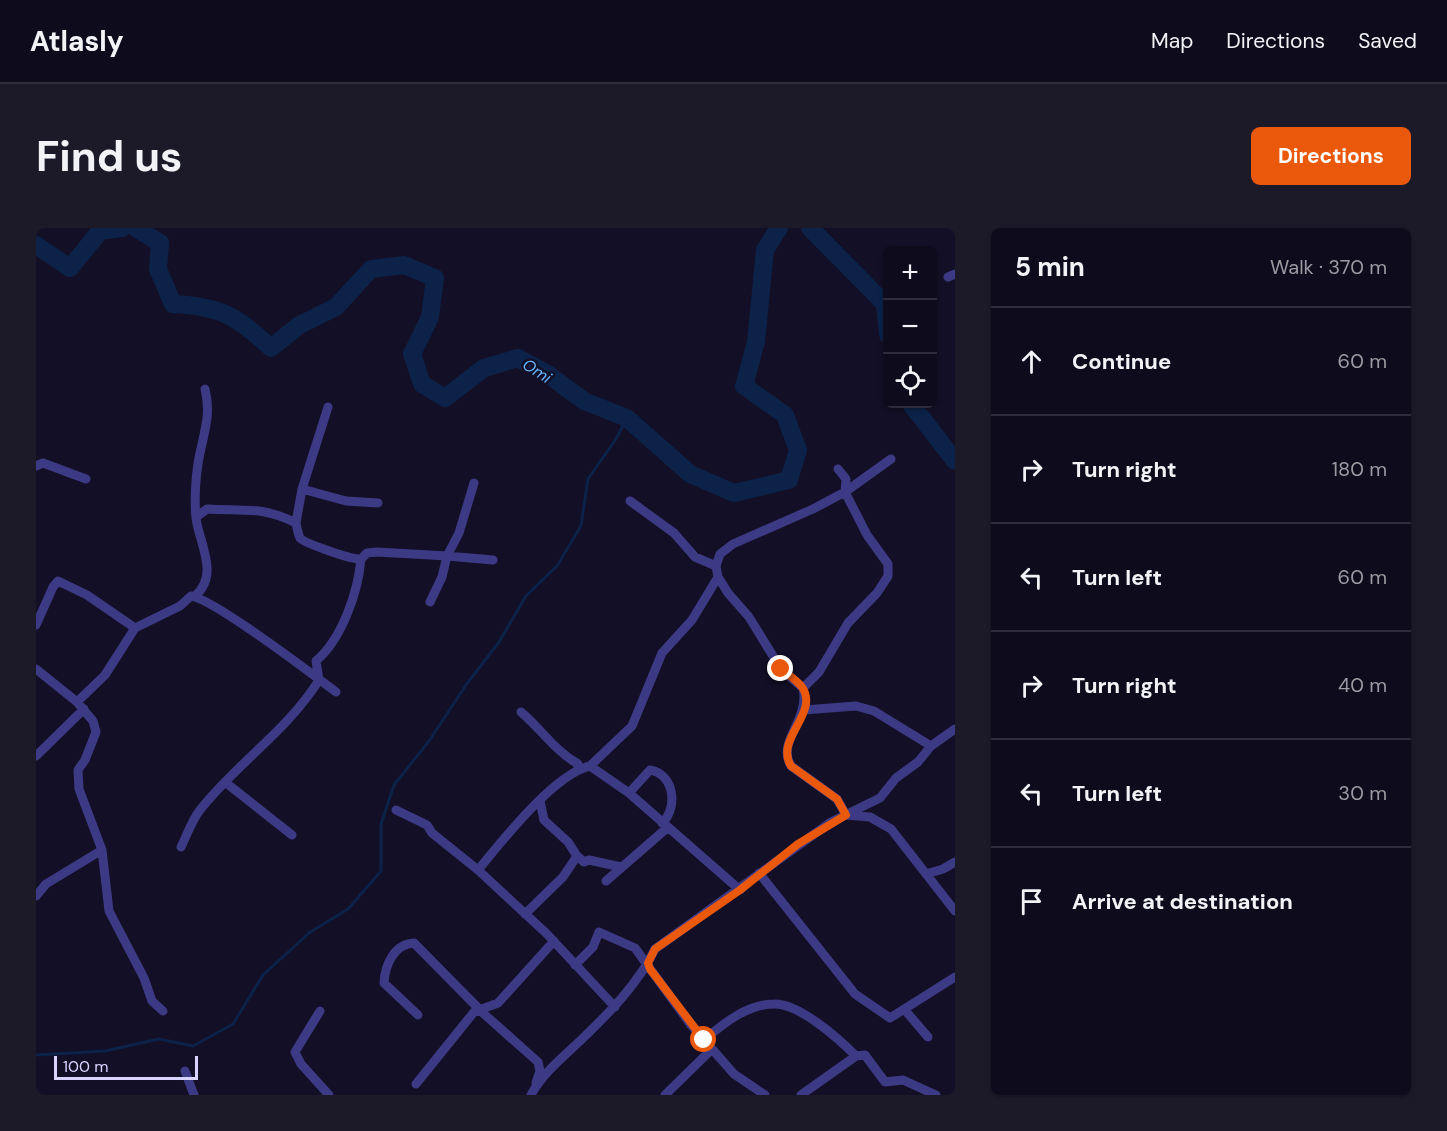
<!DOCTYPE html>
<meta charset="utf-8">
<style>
:root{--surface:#0e0b1c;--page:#1c1929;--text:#f1f3f6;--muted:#9b9ba3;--line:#2e2b3b;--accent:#ea580c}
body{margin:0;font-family:"DM Sans",sans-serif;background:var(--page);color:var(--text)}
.controls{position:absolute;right:18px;top:18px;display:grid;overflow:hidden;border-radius:9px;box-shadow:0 2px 4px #0004}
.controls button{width:54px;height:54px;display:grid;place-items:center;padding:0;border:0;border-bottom:2px solid var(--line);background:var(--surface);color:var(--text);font:30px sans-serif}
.scale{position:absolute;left:18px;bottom:15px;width:144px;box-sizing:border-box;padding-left:6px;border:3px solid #d9d4ff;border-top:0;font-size:16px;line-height:21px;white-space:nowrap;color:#d9d4ff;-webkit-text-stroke:4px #130f26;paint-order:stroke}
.stop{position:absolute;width:18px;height:18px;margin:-14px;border:4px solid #ea580c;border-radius:50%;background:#fff}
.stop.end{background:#ea580c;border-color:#fff;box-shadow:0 2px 6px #0008}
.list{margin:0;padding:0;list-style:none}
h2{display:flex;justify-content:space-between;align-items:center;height:78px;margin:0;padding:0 24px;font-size:26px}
h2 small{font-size:20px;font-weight:400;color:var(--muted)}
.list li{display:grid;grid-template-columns:39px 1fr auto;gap:18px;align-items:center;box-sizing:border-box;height:108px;padding:0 24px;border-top:2px solid var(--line)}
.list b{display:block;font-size:22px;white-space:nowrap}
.list em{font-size:20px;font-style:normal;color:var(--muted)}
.icon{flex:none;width:33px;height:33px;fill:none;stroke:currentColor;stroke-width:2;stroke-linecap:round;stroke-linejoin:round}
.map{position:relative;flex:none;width:919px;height:867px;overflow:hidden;border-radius:9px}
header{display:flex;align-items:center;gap:36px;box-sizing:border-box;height:84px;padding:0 30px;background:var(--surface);border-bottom:2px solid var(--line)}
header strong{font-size:28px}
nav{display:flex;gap:33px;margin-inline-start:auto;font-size:21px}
.intro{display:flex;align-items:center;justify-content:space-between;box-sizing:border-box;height:144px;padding:0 36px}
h1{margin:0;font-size:42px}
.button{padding:15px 27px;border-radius:9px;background:var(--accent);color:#fff;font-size:21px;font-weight:700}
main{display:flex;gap:36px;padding:0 36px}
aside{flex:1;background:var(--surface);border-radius:9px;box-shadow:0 2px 4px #0004}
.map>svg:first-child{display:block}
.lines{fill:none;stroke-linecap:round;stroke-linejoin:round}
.stream{stroke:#0c2248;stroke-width:3}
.river{stroke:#0c2248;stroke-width:18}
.street{stroke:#3d3a85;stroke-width:9}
.route{stroke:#ea580c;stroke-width:8}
.labels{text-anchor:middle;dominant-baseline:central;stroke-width:5;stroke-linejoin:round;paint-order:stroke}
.water-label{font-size:16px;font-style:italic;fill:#62b6ff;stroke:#130f26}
</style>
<header>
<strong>Atlasly</strong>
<nav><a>Map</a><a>Directions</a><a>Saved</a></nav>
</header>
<div class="intro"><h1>Find us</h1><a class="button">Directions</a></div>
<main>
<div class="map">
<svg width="919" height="867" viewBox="0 0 919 867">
<rect width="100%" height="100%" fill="#130f26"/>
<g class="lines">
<!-- stream -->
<path class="stream" d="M0,827l69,-4 54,-12 34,7 40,-22 30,-49 46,-42 39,-24 33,-38v-47l13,-39 35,-44 37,-56 33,-43 27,-46 31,-30 24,-40 7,-47 28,-40 11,-21"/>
<!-- river -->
<path class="river" d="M100,0l24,15 -2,26 15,35c47,2 64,12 98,44l27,-22 38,-19 35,-38 33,-4 31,13 -5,39 -18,37 10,30 23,14 39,-30 34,-10 31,17 35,26 43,17 63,56 44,19 55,-13 9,-30 -13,-35 -41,-29 12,-44 9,-92 14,-22
M774,0l75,76 3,31
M0,17l34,23 30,-37 22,-3
M875,176l44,57"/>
<!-- street -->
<path class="street" d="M912,49l7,-3
M855,231l-46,33 -32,17 -80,35 -13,10 -4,12 2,11 10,16 21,24 32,52 22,19c7,33 -27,53 -12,78l46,33 9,16 24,2 21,12 64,82
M0,238l7,-3 43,16
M438,255l-15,50 -12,23 46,4
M266,261l44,12 32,2
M594,273l44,32 21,24 21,9
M160,289l11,-8c35,2 56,-3 89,14 1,5 2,11 4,15 4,5 52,22 61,21l6,-6 10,-1 70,4 -5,21 -12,25
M260,295l6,-34 26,-82
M159,368c25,-21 4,-53 1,-78 -2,-20 0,-47 4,-65 5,-24 11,-40 5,-64
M0,397l17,-38 5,-6 29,14 48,33
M0,441l41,33 16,19 3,11 -11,28 -7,10 1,19 23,61 7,61 35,67 8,23 11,10
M767,460l16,-16 29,-49 29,-30 11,-17v-12l-21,-29 -22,-43 1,-13 -8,-10
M41,474l28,-27 30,-47 45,-22 11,-10c23,3 121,78 145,96
M768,482l52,-4 18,5 57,35
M485,484c21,18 33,38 57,52v5
M0,528l48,-47
M554,538l42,-40 30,-73 30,-33 26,-43
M189,554l67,53
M593,565l21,-23c25,4 28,39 12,53
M360,582l31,15 5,8 46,37 68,63 69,74
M145,619c6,-12 11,-27 19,-37 36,-46 88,-80 119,-130l-3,-19c26,-22 42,-69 45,-102
M541,628l7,6 5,-2 32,7
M442,642c24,-29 76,-96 112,-104l39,27 111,97
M723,645l96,121 35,24 65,-41
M890,646l17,-5 12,-7
M570,653l61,-53
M0,668l10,-12 56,-34
M489,686l38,-37 14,-21 -9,-14 -24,-22 -4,-19
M539,737l18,-18 6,-15 36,16 56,77 43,49 31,21
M868,781l24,28
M284,783l-25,41 6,12 28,31
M382,787l-34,-32c1,-18 10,-39 30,-40l70,71 54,48 2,9 -4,12
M668,812c19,-16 43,-36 70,-36 25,-1 65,35 82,52
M149,843l9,24
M380,856l58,-72 24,-9 56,-62
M495,867c11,-21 33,-39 50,-55 28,-27 57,-56 74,-91l176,-127 49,-24 16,-20 22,-16 13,-16 24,-17
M629,867l47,-46
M765,867l55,-39 9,-1 20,27 18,-2 33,15"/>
</g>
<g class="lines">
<!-- route -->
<path class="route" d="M668,812l-54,-71 -2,-6 7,-14 85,-59 58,-46 48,-29 -9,-16 -46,-33c-17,-27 29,-53 11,-79 -5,-7 -15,-13 -21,-18"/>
</g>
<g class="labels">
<!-- water labels -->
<g class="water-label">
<text transform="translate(501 143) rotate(33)">Omi</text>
</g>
</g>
</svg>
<div class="controls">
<button>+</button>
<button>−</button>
<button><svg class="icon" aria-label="locate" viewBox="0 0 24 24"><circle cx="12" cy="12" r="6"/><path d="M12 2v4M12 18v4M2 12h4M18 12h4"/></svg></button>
</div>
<div class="scale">100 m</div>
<div class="stop" style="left:668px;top:812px"></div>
<div class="stop end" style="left:745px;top:441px"></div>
</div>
<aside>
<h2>5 min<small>Walk · 370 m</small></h2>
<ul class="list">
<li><svg class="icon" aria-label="ahead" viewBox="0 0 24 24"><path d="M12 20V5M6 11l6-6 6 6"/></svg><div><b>Continue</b></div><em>60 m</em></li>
<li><svg class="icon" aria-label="right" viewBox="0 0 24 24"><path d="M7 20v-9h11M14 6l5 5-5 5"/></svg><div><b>Turn right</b></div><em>180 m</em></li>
<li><svg class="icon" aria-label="left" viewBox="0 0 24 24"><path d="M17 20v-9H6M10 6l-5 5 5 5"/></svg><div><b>Turn left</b></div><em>60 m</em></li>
<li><svg class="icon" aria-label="right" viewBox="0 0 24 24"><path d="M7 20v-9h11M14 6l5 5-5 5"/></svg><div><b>Turn right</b></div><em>40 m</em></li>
<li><svg class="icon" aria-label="left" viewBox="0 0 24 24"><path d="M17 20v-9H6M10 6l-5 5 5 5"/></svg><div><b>Turn left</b></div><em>30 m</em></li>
<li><svg class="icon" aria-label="arrive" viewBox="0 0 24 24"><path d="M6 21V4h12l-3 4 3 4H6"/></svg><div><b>Arrive at destination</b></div></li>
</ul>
</aside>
</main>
